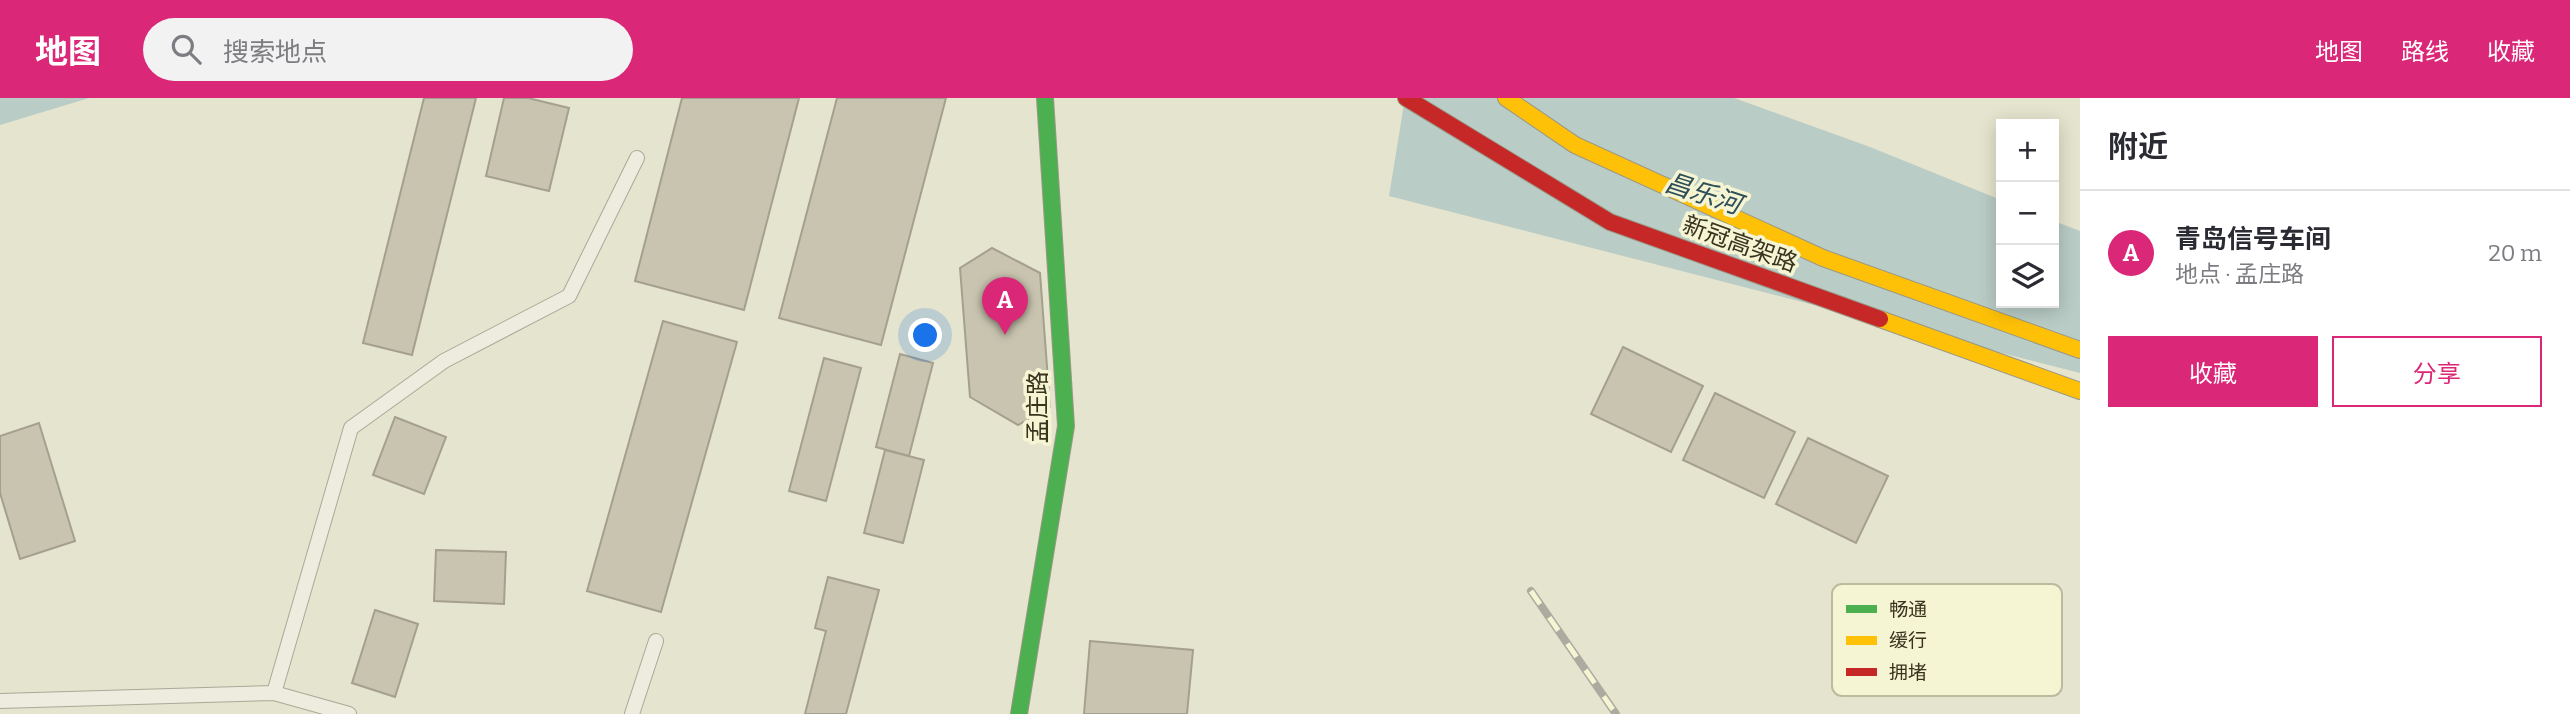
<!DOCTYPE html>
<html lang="zh">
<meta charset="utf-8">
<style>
:root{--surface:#fff;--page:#f2f2f3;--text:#2b2b33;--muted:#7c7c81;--line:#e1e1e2;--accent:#db2777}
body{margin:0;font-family:Bitter,"Noto Sans SC",serif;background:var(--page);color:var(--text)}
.controls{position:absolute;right:21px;top:21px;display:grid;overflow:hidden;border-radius:0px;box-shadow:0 4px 18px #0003}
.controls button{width:63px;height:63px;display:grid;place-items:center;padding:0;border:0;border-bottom:2px solid var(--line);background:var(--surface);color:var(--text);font:35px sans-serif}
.you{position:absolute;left:926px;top:238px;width:24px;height:24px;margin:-18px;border:5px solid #fff;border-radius:50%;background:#1a73e8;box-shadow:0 0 0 10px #1a73e833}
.badge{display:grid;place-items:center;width:46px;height:46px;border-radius:50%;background:var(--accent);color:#fff;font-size:23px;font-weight:700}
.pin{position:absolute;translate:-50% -58px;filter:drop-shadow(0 2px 4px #0008)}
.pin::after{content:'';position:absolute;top:37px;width:24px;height:21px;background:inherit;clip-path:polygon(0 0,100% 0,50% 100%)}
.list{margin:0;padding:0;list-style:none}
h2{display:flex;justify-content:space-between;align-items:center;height:91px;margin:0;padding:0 28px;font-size:30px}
h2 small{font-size:23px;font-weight:400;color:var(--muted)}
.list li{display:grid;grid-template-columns:46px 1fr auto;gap:21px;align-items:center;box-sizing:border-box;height:126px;padding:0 28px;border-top:2px solid var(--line)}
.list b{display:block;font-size:26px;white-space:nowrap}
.list p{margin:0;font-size:23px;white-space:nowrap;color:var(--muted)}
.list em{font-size:23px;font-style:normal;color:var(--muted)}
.actions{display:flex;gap:14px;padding:21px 28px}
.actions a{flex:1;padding:16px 0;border:2px solid var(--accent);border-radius:0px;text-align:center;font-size:24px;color:var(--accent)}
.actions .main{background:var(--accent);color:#fff}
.icon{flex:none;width:38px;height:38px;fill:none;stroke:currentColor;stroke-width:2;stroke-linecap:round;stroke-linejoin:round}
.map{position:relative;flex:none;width:2080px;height:616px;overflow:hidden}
header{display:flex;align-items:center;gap:42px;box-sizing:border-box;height:98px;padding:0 35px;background:var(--accent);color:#fff}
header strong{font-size:33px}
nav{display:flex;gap:38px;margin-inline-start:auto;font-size:24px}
.search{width:490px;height:63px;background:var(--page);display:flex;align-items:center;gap:18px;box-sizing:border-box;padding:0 24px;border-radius:38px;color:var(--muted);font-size:26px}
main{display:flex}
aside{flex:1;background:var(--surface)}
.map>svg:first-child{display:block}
.water{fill:#b9ccc5}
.building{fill:#c8c4af;stroke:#a5a08d;stroke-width:2}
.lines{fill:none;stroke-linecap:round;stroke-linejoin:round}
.lane-casing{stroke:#aaa897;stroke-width:16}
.fast-casing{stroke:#9a9886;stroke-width:18}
.slow-casing{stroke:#9a9886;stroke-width:18}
.jam-casing{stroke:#9a9886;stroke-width:18}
.lane{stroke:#edecdf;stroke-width:14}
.fast{stroke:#4caf50;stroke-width:16}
.slow{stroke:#ffc107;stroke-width:16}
.jam{stroke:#c62828;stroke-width:16}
.rail-casing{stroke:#acab9f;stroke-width:8}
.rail{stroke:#f5f5d4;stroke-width:5;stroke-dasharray:16;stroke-linecap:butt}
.labels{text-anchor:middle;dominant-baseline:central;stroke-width:7;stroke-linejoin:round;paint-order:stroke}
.street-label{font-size:24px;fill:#38331f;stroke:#f5f5d4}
.water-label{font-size:26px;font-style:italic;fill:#2e4f58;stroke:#f5f5d4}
.key{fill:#f5f5d4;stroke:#bcbb9e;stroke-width:2}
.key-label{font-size:19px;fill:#38331f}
</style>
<header>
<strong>地图</strong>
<div class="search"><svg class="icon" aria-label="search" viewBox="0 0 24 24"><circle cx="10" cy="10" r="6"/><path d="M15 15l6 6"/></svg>搜索地点</div>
<nav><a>地图</a><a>路线</a><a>收藏</a></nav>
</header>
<main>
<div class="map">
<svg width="2080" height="616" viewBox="0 0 2080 616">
<rect width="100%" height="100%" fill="#e5e4ce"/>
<!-- water -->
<path class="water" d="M0,0h89l-89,27z
M1405,0h329l136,49 131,53v103h53v-82l26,10v142l-691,-177z"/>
<!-- building -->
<path class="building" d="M424,0h52l-64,257 -49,-12z
M504,0h24l41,10 -20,83 -63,-15z
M682,0h117l-55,212 -109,-29z
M837,0h109l-65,247 -102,-27z
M992,150l48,25 10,134 -32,18 -48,-28 -10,-129z
M663,223l74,21 -76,270 -74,-21z
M1623,249l80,39 -32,66 -80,-38z
M900,256l33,9 -24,93 -33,-9z
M824,260l37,10 -35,133 -37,-10z
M1715,295l80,39 -31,66 -81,-38z
M395,319l51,20 -22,57 -51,-19z
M39,325l36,118 -55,18 -20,-66v-57z
M1808,340l80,38 -32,67 -80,-39z
M885,352l39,10 -21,83 -39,-10z
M436,452l70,2 -2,52 -70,-3z
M828,479l51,13 -33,124h-41l21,-83 -11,-3z
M375,512l43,14 -23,73 -43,-14z
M1090,543l103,9 -6,64h-103z"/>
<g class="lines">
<defs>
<path id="lane" d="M274,595l77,-265 93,-67 125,-65 68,-138
M0,603l274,-8 75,21
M632,616l24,-73"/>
<path id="fast" d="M1019,616l47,-288 -21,-328"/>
<path id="slow" d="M1506,0l69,47 248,113 257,92
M1880,221l200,72"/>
<path id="jam" d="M1406,0l204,124 270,97"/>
</defs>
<!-- lane casing -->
<use href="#lane" class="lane-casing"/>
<!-- fast casing -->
<use href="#fast" class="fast-casing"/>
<!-- slow casing -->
<use href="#slow" class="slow-casing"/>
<!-- jam casing -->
<use href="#jam" class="jam-casing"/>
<!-- lane -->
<use href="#lane" class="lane"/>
<!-- fast -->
<use href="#fast" class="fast"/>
<!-- slow -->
<use href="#slow" class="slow"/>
<!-- jam -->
<use href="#jam" class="jam"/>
<defs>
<path id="rail" d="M1531,493l85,123"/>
</defs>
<!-- rail casing -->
<use href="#rail" class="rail-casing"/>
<!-- rail -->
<use href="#rail" class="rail"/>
</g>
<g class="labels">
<!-- street labels -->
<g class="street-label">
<text transform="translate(1740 146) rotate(20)">新冠高架路</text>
<text transform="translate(1038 309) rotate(-90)">孟庄路</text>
</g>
<!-- water labels -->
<g class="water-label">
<text transform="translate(1703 96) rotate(18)">昌乐河</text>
</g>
</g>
<!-- legend -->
<rect x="1832" y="486" width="230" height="112" rx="10" class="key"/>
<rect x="1846" y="507" width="31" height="8" fill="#4caf50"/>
<rect x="1846" y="538" width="31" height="9" fill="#ffc107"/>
<rect x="1846" y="570" width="31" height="8" fill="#c62828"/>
<g class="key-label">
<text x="1889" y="518">畅通</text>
<text x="1889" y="549">缓行</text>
<text x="1889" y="581">拥堵</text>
</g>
</svg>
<div class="controls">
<button>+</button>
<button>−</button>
<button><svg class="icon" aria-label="layers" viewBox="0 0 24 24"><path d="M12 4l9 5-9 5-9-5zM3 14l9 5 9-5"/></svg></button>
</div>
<div class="you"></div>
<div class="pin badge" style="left:1005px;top:237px">A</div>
</div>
<aside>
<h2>附近<small></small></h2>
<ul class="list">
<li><span class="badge">A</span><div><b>青岛信号车间</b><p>地点 · 孟庄路</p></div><em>20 m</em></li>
</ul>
<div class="actions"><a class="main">收藏</a><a>分享</a></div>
</aside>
</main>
